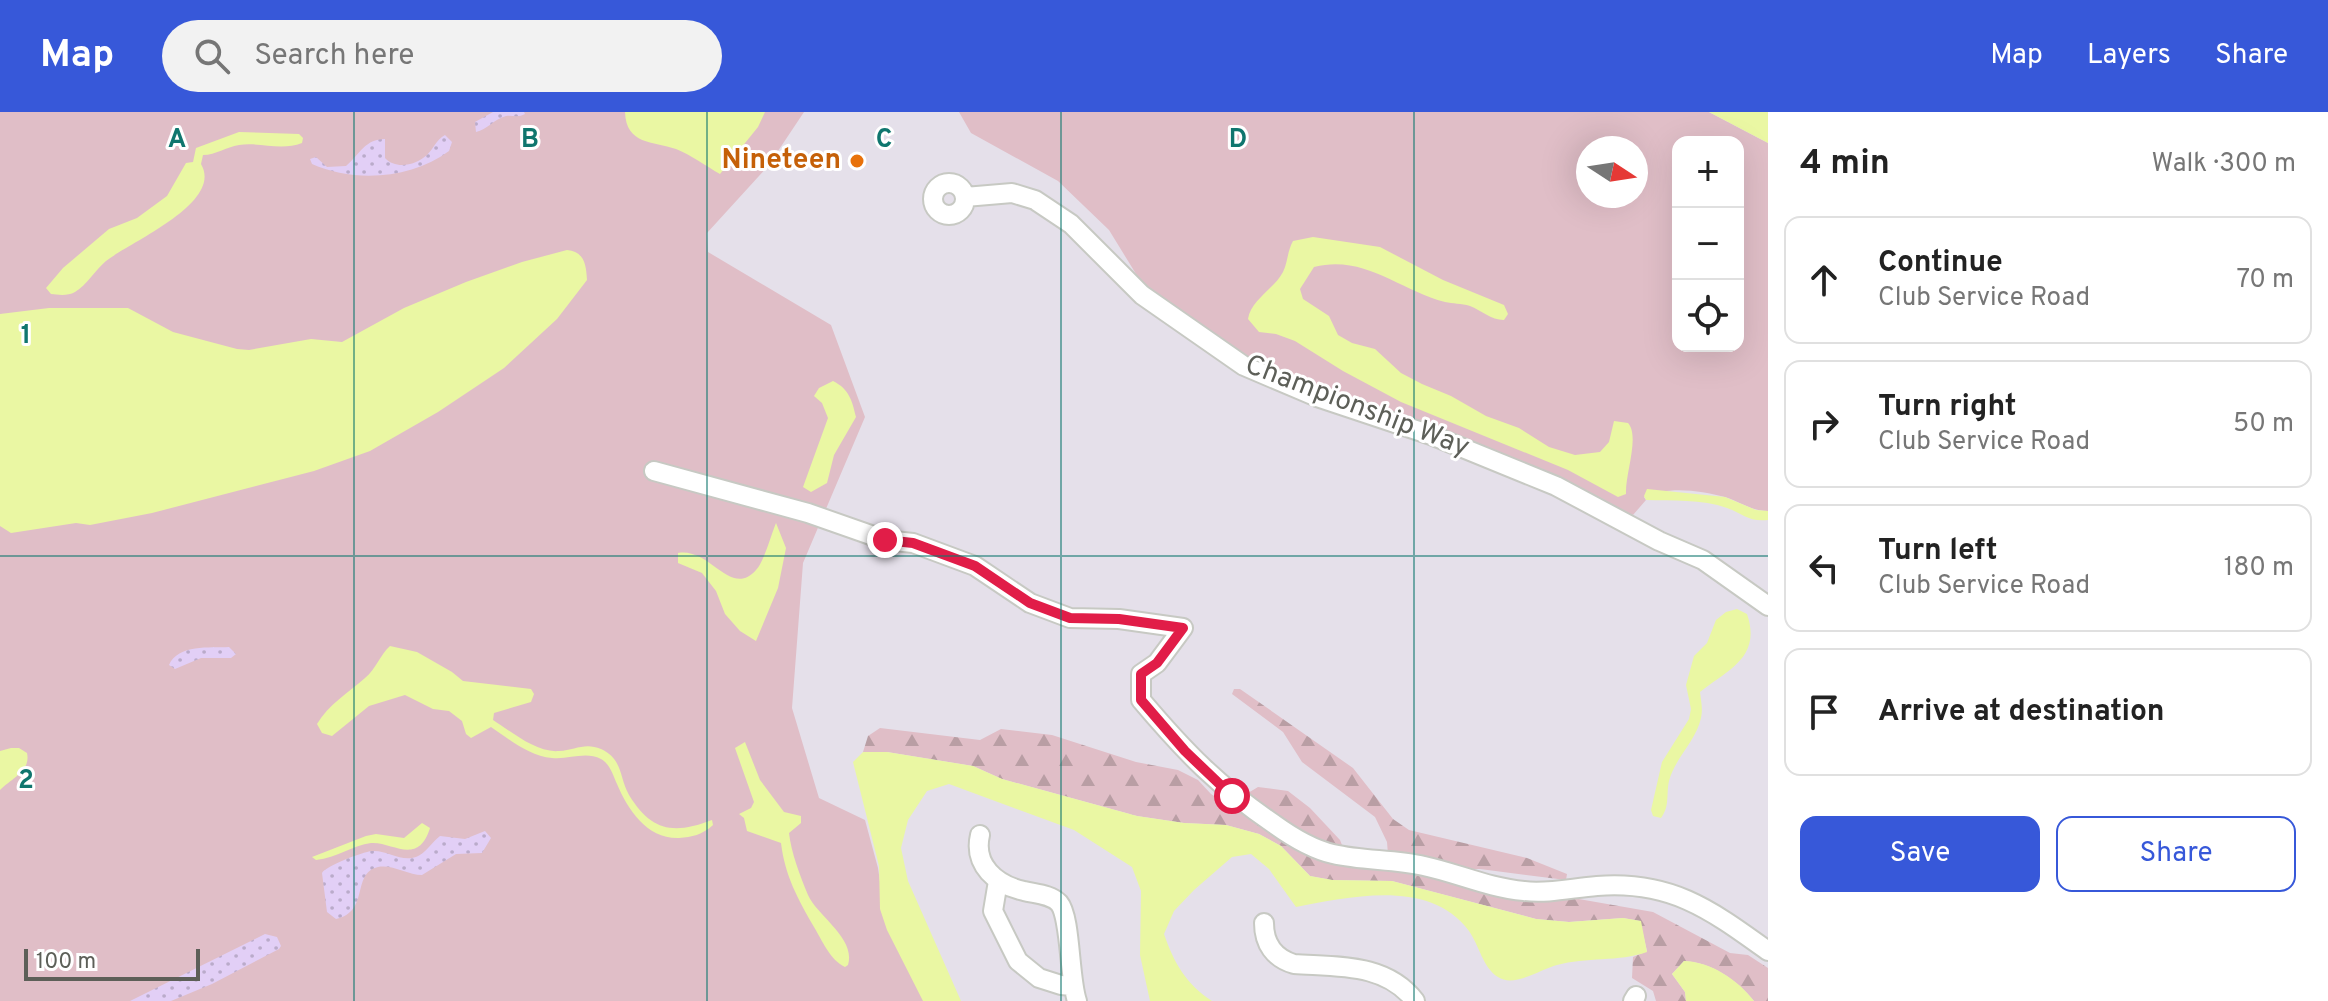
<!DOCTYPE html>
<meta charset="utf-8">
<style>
:root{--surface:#fff;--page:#f2f2f2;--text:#222;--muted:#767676;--line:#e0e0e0;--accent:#3758d9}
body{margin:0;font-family:Overpass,sans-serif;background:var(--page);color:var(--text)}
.controls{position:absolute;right:24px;top:24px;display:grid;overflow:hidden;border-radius:16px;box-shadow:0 8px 32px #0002}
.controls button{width:72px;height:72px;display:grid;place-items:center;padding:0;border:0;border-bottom:2px solid var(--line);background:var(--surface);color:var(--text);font:40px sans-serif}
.compass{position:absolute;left:1576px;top:24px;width:72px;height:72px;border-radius:50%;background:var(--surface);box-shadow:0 8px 32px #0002;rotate:102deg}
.scale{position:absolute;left:24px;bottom:20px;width:176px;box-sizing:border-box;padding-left:8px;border:4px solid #5d5f58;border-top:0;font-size:22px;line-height:28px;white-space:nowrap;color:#5d5f58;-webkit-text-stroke:6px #fff;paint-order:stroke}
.stop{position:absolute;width:24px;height:24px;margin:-18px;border:6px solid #e11d48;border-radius:50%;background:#fff}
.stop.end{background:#e11d48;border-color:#fff;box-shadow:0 2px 8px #0008}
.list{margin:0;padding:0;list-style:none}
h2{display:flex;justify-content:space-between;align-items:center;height:104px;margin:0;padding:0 32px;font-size:34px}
h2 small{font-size:26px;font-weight:400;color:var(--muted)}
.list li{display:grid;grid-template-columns:52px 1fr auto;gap:24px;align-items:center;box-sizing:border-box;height:128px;margin:0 16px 16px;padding:0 16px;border:2px solid var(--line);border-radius:16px}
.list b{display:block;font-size:30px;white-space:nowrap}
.list p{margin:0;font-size:26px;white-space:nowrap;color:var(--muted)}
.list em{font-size:26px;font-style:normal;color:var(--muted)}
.actions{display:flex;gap:16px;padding:24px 32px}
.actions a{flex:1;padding:18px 0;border:2px solid var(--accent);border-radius:16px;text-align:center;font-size:28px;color:var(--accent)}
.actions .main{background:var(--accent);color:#fff}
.icon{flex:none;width:44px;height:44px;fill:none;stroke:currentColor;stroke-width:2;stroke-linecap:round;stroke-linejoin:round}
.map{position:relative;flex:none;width:1768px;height:889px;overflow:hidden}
header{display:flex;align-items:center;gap:48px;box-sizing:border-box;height:112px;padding:0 40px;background:var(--accent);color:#fff}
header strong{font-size:38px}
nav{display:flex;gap:44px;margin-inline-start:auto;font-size:28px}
.search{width:560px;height:72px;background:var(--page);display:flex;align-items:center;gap:20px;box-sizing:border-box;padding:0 28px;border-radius:44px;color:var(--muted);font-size:30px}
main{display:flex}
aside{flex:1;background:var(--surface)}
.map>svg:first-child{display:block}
.grass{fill:#e0bec7;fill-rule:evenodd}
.forest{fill:url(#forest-firs)}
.sand{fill:url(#sand-dots)}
.water{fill:#eaf7a3}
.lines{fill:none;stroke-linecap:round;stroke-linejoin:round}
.minor-casing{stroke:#c7c9c3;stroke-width:22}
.minor{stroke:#fff;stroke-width:18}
.route{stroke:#e11d48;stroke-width:10}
.grid{fill:none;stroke:#0f766e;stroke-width:2;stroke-opacity:0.55}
.food-dot{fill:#e8710a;stroke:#fff;stroke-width:3}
.labels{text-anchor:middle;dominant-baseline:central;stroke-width:6;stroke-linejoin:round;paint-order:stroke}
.food-label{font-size:28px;font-weight:bold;fill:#c56008;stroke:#fff;text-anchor:end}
.street-label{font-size:28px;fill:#5d5f58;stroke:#fff}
.grid-label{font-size:26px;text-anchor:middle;font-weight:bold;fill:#0f766e;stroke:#fff;stroke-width:6;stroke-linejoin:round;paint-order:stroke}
</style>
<header>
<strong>Map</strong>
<div class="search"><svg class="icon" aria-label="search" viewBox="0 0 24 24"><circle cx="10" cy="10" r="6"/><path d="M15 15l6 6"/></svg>Search here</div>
<nav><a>Map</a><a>Layers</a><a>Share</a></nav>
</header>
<main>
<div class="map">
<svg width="1768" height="889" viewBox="0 0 1768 889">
<defs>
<pattern id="forest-firs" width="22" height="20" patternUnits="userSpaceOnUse" patternTransform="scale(2)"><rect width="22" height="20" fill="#e0bec7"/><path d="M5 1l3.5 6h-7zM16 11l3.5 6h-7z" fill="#b99ea4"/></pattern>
<pattern id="sand-dots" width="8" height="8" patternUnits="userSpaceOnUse" patternTransform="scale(2)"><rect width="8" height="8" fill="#e2cff6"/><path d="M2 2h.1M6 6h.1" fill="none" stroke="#baabca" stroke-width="1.8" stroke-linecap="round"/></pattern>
</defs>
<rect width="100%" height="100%" fill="#e5e0ea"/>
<!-- grass -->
<path class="grass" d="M0,0h804l-36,54 -61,67 1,19 123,73 34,92 -62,146 -11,145 27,90 46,22 13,48 4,27 44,106h-926z
M959,0h750l59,31v368c-16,0 -28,-9 -43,-14 -25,-7 -58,-11 -81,0l2,3 -13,15 -311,-115 -162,-87 -51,-83 -51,-49 -87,-48zM1678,30h60v204h-60zM1588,36h48v48h-48z"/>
<!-- forest -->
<path class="forest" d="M1234,577h6l113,79 40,51 16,11 118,28 40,16 -1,6 -86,-11h-24l117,29 80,14 77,41 18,2 20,13v33h-14c-17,-21 -43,-39 -70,-40l-12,13 13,18 1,9h-30l-3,-10 -21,-13 1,-21 14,-6 -7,-30 -17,-3 -54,4 -33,-3 -144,-38 -60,-1 -22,-4 -29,-30 -22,-12 -33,-9 -42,-2 -47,-7 -135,-37 -29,-13 -86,-14h-24l5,-16 12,-8 100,12 21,-11 51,6 84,27 42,8 20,10 13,14 17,11 30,-18 30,4 22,17 30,32 9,23 14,6 26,-2 -2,-25 -12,-25 -73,-55 -19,-30 -51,-38z"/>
<!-- sand -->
<path class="sand" d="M493,0h31l1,2c-7,4 -12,1 -19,2 -12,3 -19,14 -30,16l-1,-10z
M445,23l7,7 -3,9c-37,28 -95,32 -137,13l-2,-5 6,-2 11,10 19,-1c14,-12 19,-27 39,-27v19c11,12 31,7 42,-3 7,-7 9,-15 18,-20z
M229,535l7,7 -5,4h-30l-26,11 -6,-4c9,-21 41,-17 60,-18z
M485,719l6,7 -9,15 -26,1 -34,21c-14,0 -30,-11 -44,-8 -27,6 -8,45 -42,52l-9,-7 -5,-39c4,-7 40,-21 50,-22 16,-1 28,11 44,6 10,-4 16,-15 24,-21l25,3z
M265,822l12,3 4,9 -2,3 -67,35 -41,17h-41z"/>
<!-- water -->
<path class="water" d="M625,0h140l-7,15 -38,47c-14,-8 -29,-19 -44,-25 -23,-8 -50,-4 -51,-37z
M1709,0h59v31z
M239,20l60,2 4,4 -1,5c-21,8 -42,-1 -63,2 -13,2 -23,10 -36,10l-2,9c23,39 -71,78 -95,97 -11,9 -19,24 -31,31 -7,4 -16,3 -24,2l-5,-6 17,-20 46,-39 28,-11 30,-22 19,-33 7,-1 3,-14z
M1313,125l67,10 63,33 61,25 4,9 -4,6c-13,0 -23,-10 -34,-14 -9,-3 -17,-2 -25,-4 -46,-12 -81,-48 -131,-35l-14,22 3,10 26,17 9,19 14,8 23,6 26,24 21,11 29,12 35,20 33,12 30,19 26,8 25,-3 9,-10 5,-21 14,2c12,13 -3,51 -2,71l-8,3 -50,-27 -167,-68 -58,-31 -48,-30 -19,-7 -17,-2 -11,-13c3,-19 26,-30 35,-47 5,-10 4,-20 10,-31z
M567,138c18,2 19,15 20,30l-30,39 -53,49 -66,44 -68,39 -56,20 -162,42 -62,12 -14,-2 -65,10 -11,-7v-212l49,-6h79l45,24 64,17 12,1 62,-11 31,3 62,-34 62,-26 56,-20z
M833,269c16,8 19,19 23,36l-22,38 -7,28 -16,9 -8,-5 25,-69 -6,-15 -8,-7 5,-8z
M1647,377l78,8 31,13 12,1v9c-20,2 -24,-6 -41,-12 -25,-9 -55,-7 -81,-8l-2,-4z
M776,411l10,25 -8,40 -22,53 -16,-10 -15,-17 -9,-23 -14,-18 -24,-10v-10c32,-6 53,46 78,17 8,-8 15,-35 20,-47z
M1737,497l10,5c15,44 -20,56 -47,78 1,9 3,17 1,26 -5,23 -26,40 -32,63 -3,14 1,25 -8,37l-8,-2 -2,-6 11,-48 27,-43 2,-10 -5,-24 8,-29 13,-13 9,-23 10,-8z
M390,534l27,6 35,20 11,9 68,8 3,5 -3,8 -37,11 -1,7c19,12 43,33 66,31 16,-1 26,-9 42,-2 22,10 18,28 28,46 22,36 44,40 83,25l1,5c-11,10 -21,12 -34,13 -32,1 -51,-28 -62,-54 -4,-9 -7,-20 -16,-25 -16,-8 -33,1 -49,-1 -23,-2 -43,-19 -61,-31l-20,11 -5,-4 -4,-13 -13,-10 -16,-2 -28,-14 -36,11 -37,30 -10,-3 -5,-9c11,-19 32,-32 48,-46 11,-9 15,-23 25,-32z
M745,630l15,38 24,32 17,4v7l-12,10c2,19 11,43 19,62 10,22 48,43 40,70l-3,2c-15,-7 -23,-27 -31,-40 -16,-28 -29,-51 -33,-84l-34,-12 -3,-13 -5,-4 12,-6 3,-6 -19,-54z
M11,636h8l8,5c4,18 -15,25 -27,37v-39z
M863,640h24l86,14 29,13 135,37 47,7 42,2 33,9 22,12 29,30 22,4 60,1 144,38 33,3 54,-4 18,3 6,31c-28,10 -61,5 -90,13 -16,4 -43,23 -59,12 -15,-9 -19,-32 -29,-46 -39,-53 -119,-34 -173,-24l-27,-38 -18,-15 -19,3 -38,33 -20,21 -10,23c10,29 22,50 48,67h-62l-10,-46 1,-64 -9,-24 -58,-37 -125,-46 -22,7 -19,29 -7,28 7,33 53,120h-38l-36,-71 -7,-21 -1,-43 -26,-104z
M422,711l8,5c-12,39 -38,13 -59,15 -18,2 -34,15 -55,17l-4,-3 54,-21 10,-2 28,4z
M1684,849c27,1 53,18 70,40h-68l-1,-9 -13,-18z"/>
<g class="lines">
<defs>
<path id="minor" d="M933 87a16 16 0 1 1 32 0a16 16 0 1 1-32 0Z
M965,85l47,-4 23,7 36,24 71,71 102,71 73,31 114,38 125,51 103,55 44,19 65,46
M654,359l154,42 77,27 28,3 62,23 55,37 40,15 49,1 64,9 -26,35 -16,11v26c44,52 77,86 133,124 18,13 37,25 59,30 30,7 61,5 91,12 33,7 65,22 100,25 24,3 48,-3 73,-5 74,-6 114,24 171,65
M980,723c-7,30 16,50 44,56 12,3 26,3 35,12 12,14 10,75 18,98
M998,769l-5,30 25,50 21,17 22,7 11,1
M1264,811c0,21 10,35 30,41 44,3 92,-1 121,37
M1633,889l3,-5"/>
</defs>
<!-- minor casing -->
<use href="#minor" class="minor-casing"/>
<!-- minor -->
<use href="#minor" class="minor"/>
</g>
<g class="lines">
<!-- route -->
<path class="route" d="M885,428l28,3 62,23 55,37 40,15 49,1 64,9 -26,35 -16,11v26l44,51 47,45"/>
</g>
<!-- grid -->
<path class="grid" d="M354,0v889M707,0v889M1061,0v889M1414,0v889M0,444h1768"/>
<!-- markers -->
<circle class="food-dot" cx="857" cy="49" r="8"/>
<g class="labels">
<!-- food labels -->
<g class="food-label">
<text x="841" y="49">Nineteen</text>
</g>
<!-- street labels -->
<g class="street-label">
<text transform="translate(1357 295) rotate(21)">Championship Way</text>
</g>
</g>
<g class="grid-label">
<text x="177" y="35">A</text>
<text x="530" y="35">B</text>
<text x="884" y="35">C</text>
<text x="1238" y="35">D</text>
<text x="26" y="231">1</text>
<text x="26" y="676">2</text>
</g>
</svg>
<div class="controls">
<button>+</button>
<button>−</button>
<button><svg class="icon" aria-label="locate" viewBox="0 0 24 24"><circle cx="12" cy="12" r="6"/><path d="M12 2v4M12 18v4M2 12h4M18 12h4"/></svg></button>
</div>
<svg class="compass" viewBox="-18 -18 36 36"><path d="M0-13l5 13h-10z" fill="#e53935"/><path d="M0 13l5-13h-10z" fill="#767676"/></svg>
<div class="scale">100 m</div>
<div class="stop" style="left:1232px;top:684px"></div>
<div class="stop end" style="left:885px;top:428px"></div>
</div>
<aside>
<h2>4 min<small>Walk · 300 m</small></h2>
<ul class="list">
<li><svg class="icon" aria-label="ahead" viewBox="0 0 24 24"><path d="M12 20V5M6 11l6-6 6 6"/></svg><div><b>Continue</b><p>Club Service Road</p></div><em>70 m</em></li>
<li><svg class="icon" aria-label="right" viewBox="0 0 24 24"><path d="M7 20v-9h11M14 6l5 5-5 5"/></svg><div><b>Turn right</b><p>Club Service Road</p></div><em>50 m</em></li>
<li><svg class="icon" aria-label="left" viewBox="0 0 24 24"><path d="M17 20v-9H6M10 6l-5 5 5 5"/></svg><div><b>Turn left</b><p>Club Service Road</p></div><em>180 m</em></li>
<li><svg class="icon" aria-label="arrive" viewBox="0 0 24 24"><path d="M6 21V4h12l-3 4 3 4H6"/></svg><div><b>Arrive at destination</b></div></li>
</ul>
<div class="actions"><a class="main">Save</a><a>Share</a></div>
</aside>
</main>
